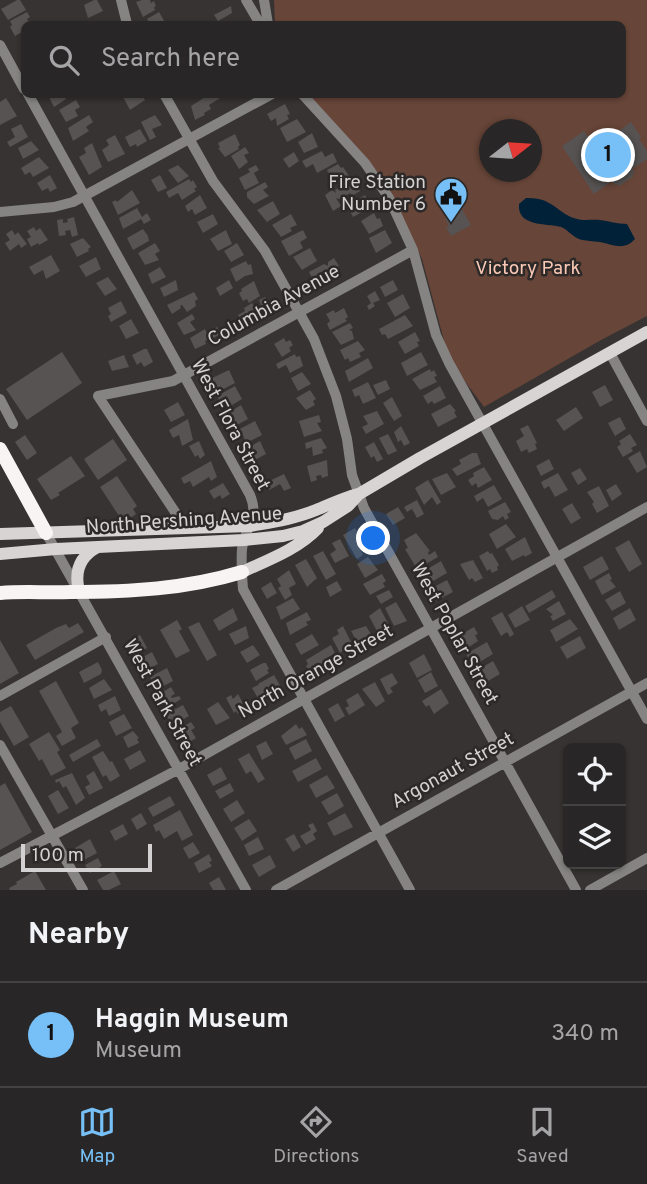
<!DOCTYPE html>
<style>
:root{--surface:#282626;--page:#343232;--text:#f1f3f6;--muted:#a5a5a7;--line:#444343;--accent:#77c0f7}
body{margin:0;font-family:Overpass,sans-serif;background:var(--page);color:var(--text)}
.controls{position:absolute;right:21px;bottom:21px;display:grid;overflow:hidden;border-radius:10px;box-shadow:0 2px 5px #0004}
.controls button{width:63px;height:63px;display:grid;place-items:center;padding:0;border:0;border-bottom:2px solid var(--line);background:var(--surface);color:var(--text);font:35px sans-serif}
.compass{position:absolute;left:479px;top:119px;width:63px;height:63px;border-radius:50%;background:var(--surface);box-shadow:0 2px 5px #0004;rotate:73deg}
.scale{position:absolute;left:21px;bottom:18px;width:131px;box-sizing:border-box;padding-left:7px;border:4px solid #d3d1d1;border-top:0;font-size:19px;line-height:24px;white-space:nowrap;color:#d3d1d1;-webkit-text-stroke:5px #2c2928;paint-order:stroke}
.you{position:absolute;left:374px;top:539px;width:24px;height:24px;margin:-18px;border:5px solid #fff;border-radius:50%;background:#1a73e8;box-shadow:0 0 0 10px #1a73e833}
.badge{display:grid;place-items:center;width:46px;height:46px;border-radius:50%;background:var(--accent);color:#111;font-size:23px;font-weight:700}
.pin{position:absolute;translate:-50% -50%;border:4px solid #fff;box-shadow:0 2px 7px #0006}
.list{margin:0;padding:0;list-style:none}
h2{display:flex;justify-content:space-between;align-items:center;height:91px;margin:0;padding:0 28px;font-size:30px}
h2 small{font-size:23px;font-weight:400;color:var(--muted)}
.list li{display:grid;grid-template-columns:46px 1fr auto;gap:21px;align-items:center;box-sizing:border-box;height:105px;padding:0 28px;border-top:2px solid var(--line)}
.list b{display:block;font-size:26px;white-space:nowrap}
.list p{margin:0;font-size:23px;white-space:nowrap;color:var(--muted)}
.list em{font-size:23px;font-style:normal;color:var(--muted)}
.icon{flex:none;width:38px;height:38px;fill:none;stroke:currentColor;stroke-width:2;stroke-linecap:round;stroke-linejoin:round}
.map{position:relative;flex:none;width:647px;height:890px;overflow:hidden}
.search{position:absolute;background:var(--surface);box-shadow:0 2px 5px #0004;left:21px;right:21px;top:21px;height:77px;display:flex;align-items:center;gap:18px;box-sizing:border-box;padding:0 24px;border-radius:10px;color:var(--muted);font-size:26px}
.sheet{height:196px;background:var(--surface)}
nav{display:flex;justify-content:space-around;align-items:center;box-sizing:border-box;height:98px;border-top:2px solid var(--line);background:var(--surface);font-size:19px;color:var(--muted)}
nav a{display:grid;justify-items:center;gap:4px}
nav .on{color:var(--accent)}
.map>svg:first-child{display:block}
.green{fill:#674538;fill-rule:evenodd}
.water{fill:#002138}
.building{fill:#565352}
.lines{fill:none;stroke-linecap:round;stroke-linejoin:round}
.minor{stroke:#858483;stroke-width:10}
.major{stroke:#d7d4d3;stroke-width:12}
.highway{stroke:#f8f4f3;stroke-width:14}
.labels{text-anchor:middle;dominant-baseline:central;stroke-width:5;stroke-linejoin:round;paint-order:stroke}
.poi-label{font-size:19px;fill:#d3d1d1;stroke:#2c2928;text-anchor:end}
.park-label{font-size:19px;fill:#fac8b5;stroke:#2c2928}
.street-label{font-size:19px;fill:#d3d1d1;stroke:#2c2928}
</style>
<div class="map">
<svg width="647" height="890" viewBox="0 0 647 890">
<rect width="100%" height="100%" fill="#363332"/>
<!-- green -->
<path class="green" d="M274,0h373v316l-46,24 -117,67 -26,-35 -13,-28 -23,-85 -24,-51 -93,-113 317,-1v-70h-347zM490,130h42v42h-42z"/>
<!-- water -->
<path class="water" d="M526,198c28,-1 31,16 51,21 7,2 15,0 23,1 9,1 17,4 27,4l8,15c-11,12 -21,6 -35,3 -6,-1 -15,-1 -21,-3 -7,-3 -12,-10 -18,-12 -15,-4 -44,0 -42,-23z"/>
<!-- building -->
<path class="building" d="M17,0h3l6,10 -18,10 -7,-11z
M94,0h3l6,11 -15,7 -4,-13z
M142,0h8l1,3 3,-2 2,5 -2,1 1,3 -12,7 -7,-15z
M231,6l1,7 -14,8 -4,-6z
M27,12l3,5 -3,2 3,5h-6v7l-9,5 -5,-9 2,-2 -2,-4z
M159,12l7,12h-16l-3,-5z
M63,94l3,5 -12,8 -6,-12z
M128,94h14l3,6 -15,10 -7,-13z
M210,94h10l2,3 -13,8 2,4 -7,4 1,2 -10,5 -4,-14z
M6,98l11,18 -17,9v-23z
M76,100l4,7 -5,3 3,6 -12,6 -7,-12z
M285,104l5,10 -3,1 2,4 -12,7 -1,-8 -5,3 -4,-7z
M89,115l4,7 -7,5 3,4 -16,10 -5,-13z
M155,115l7,10 -10,4 4,8 -6,3 -9,-18z
M297,119l9,13 -19,10 -7,-14z
M631,122l10,15 -2,2 8,12v8l-15,10 3,3 -3,2 2,2 -15,10 -1,-2 -3,1 -3,-4 -18,13 -32,-48 22,-15 9,13 13,-9 2,4z
M21,124l7,13 -18,10 -3,-5 8,-5 -4,-8z
M140,129l7,12 -10,6 -1,-3 -6,3 -5,-10z
M312,133l6,14 -14,6 -6,-11z
M235,134l5,11 -2,2 1,2 -14,8 -7,-9h2l-2,-5z
M115,135l10,19 -17,8 -6,-12 7,-5 -3,-5z
M31,141l8,9 -16,9 -5,-11z
M92,143l10,24 -13,8 -10,-18 7,-4 -2,-5z
M245,147l4,6 -5,2 4,7 -9,7 -8,-13z
M322,151l3,6 8,-4 4,9 -20,11 -4,-9 -7,4 -4,-7z
M294,152l5,9 -10,7 -6,-9z
M39,157l10,11 -16,9 -3,-5 -5,3 -4,-7z
M338,164l3,4 2,-1 6,9 -15,8 -7,-14z
M178,165l11,11 -11,7 -10,-13z
M256,165l3,5 -5,3 5,10 -14,7 -6,-12 11,-6 -2,-3z
M50,175l7,13 -7,4 -2,-4 -6,3 -5,-8z
M160,175l7,13 -9,4 -7,-12z
M189,179l2,3 2,-2 4,7 -3,2 2,2 -14,9 -4,-7 -9,5 -3,-6z
M353,179l7,12 -8,5 -2,-3 -11,6 -3,-1 5,8 -8,5 -8,-16 7,-5 4,3 -1,-3z
M265,182l3,5 -5,3 6,6 -15,8 -7,-7v-5z
M132,190l8,13 -22,12 -6,-13 4,-2 1,2z
M200,195l7,13 -12,7 -3,-6 -4,3 -3,-6z
M365,195l6,12 -18,10 -6,-12z
M273,201l7,13 -13,8 -10,-12z
M461,202l4,5 -3,2 9,16 -20,11 -5,-8 3,-2 -4,-7 4,-2 -4,-7z
M137,208l5,9 5,-4 4,7 -7,4 -3,-5 -18,10 -4,-11z
M374,213l3,6 3,-1 3,8 -14,8 -8,-13z
M213,214l5,10 -15,9 -6,-11z
M291,214l6,11 -7,3 2,3 -11,6 -9,-12z
M74,217l4,18 -6,2 -2,-7 -5,1 1,4 -7,1 -2,-16 6,-1v4l5,-1 -1,-3z
M34,227l2,4 4,-3 8,12 -9,5 -1,-2 -7,4 -4,-8 4,-2 -4,-6z
M143,229l5,7 1,5 -16,9 -6,-12z
M12,230l3,5 3,-3 9,12 -6,4 -2,-4 -9,7 -5,-8 5,-3 -4,-6z
M226,230l6,14 -14,7 -8,-12z
M303,230l4,8 -7,4 3,6 -14,8 -8,-15z
M385,230l7,13 -16,10 -7,-15z
M83,238l8,9 -3,2 1,2 -12,6 -7,-13z
M155,243l5,8 -5,3 4,6 -14,5 -7,-12z
M237,243l7,12 -13,7 -7,-11z
M310,248l7,13 -15,9 -9,-13z
M51,255l9,16 -14,8 -3,-9 -9,5 -5,-8z
M96,257l5,12 -15,8 -7,-11z
M334,258l5,8 -11,5 1,2 -5,4 1,2 -9,6 -7,-13 15,-8 4,2v-4z
M246,261l2,4 3,-1 2,10 -8,2 -9,6 -6,-13z
M160,267l6,10 -14,7 -4,-10z
M108,277l9,12 -12,7 -9,-13z
M176,280l2,10 -14,7 -4,-9z
M229,280l4,8 -13,8 -4,-8z
M393,280l5,10 -13,7 -5,-10z
M254,281l6,15 -11,7 -2,-4 -4,2 -4,-8 3,-2 -1,-2z
M375,291l5,9 -7,3 2,3 -6,4 -2,-4 4,-3 -4,-7z
M194,292l4,7 -3,2 1,5 -9,6 -5,-7 -2,1 1,2 -9,6 -5,-9z
M403,294l7,14 -15,9 -8,-14z
M265,297l8,14 -5,3 -2,-4 -3,4 -4,2 -1,-2 -15,9 -5,-8 7,-4 -1,-3 8,-5 3,5 6,-3 -2,-5z
M121,301l6,12 -16,9 -3,-6 3,-2 -3,-6z
M344,308l4,9 -3,2 2,2 -17,9 -3,-6 3,-3 -4,-7 8,-4 1,3z
M192,314l3,5 -5,3 6,8 -12,5 -7,-12z
M405,315l8,11 -25,13 -3,-5 -3,1 -3,-6z
M131,319l8,14 -13,6 -7,-13z
M350,323l3,5 -4,2 3,1 2,8 -13,6 -9,-13z
M217,327l4,7 -8,4 -1,-4 -3,2 1,3 -5,2 1,3 -11,5 -5,-11 15,-9 1,3z
M415,332l5,9 -3,1 2,4 -14,8 -7,-12z
M284,338l2,4 4,-2 3,5 -4,3 2,3 -9,6 -8,-13z
M358,341l7,9 -6,3 2,4 -11,5 -2,-4 -3,2 -5,-10z
M144,349h3l6,13 -9,5 -3,-5 -4,3 -5,-10z
M62,352l20,31 -55,37 -21,-31z
M421,352l7,13 -21,11 -6,-13z
M295,354l1,3 4,-1 3,10 -13,7 -4,-8 -8,4 -2,-5z
M124,355l5,12 -17,4 -4,-10z
M368,358l5,10 -24,14 -4,-11z
M430,369l1,3 3,-2 3,6 -3,1 3,5 -17,8 -8,-11z
M229,370l6,13 -17,9 -2,-3 -3,2 -5,-11z
M302,372l9,12 -13,7 -7,-13z
M386,380l4,9 -12,6 -5,-10z
M368,382l8,16 -13,6 -4,-9 -4,2 -3,-7z
M605,385l8,15 -13,7 -8,-15z
M235,386l7,13 -13,8 -2,-4 -5,3 -4,-8 1,-3z
M440,386l6,12 -12,6 -2,-3 -4,3 -5,-8z
M310,390l6,9 -3,2 2,4 -9,5 -10,-12z
M392,397l10,19 -8,5 -11,-18z
M178,402l7,13 -14,7 -7,-12z
M450,404l6,7 -2,1 3,5 -19,10 -7,-13z
M241,405l7,14 -11,6 -2,-4 -3,2 -4,-10z
M576,407l7,11 -19,13 -8,-11z
M377,411l7,13 -18,10 -4,-7 6,-3 -5,-8z
M319,415l2,7 -4,1 5,8 -18,6 -5,-16z
M620,417l6,12 -11,7 -7,-13z
M188,419l5,21 -11,6 -3,-11 -6,3 -4,-8z
M255,421l7,14 -16,8 -3,-8 -4,2 -3,-6z
M528,425l9,18 -2,1 2,5 -8,4 -2,-4 -6,3 -5,-11 8,-5 -4,-7z
M401,426l9,17 -6,3 -3,-6 -3,2 -4,-10z
M388,434l9,17 -9,4 -9,-17z
M630,434l7,11 -6,3 2,3 -10,6 -6,-10 4,-3 -2,-3z
M25,435l12,18 -10,7 -12,-18z
M321,438l6,10 -5,2 1,3 -10,3 -1,-9 -6,2 -1,-6z
M113,439l14,21 -29,20 -14,-21z
M199,441l6,14 -5,4 -2,-4 -3,2 -6,-11z
M260,441l6,13 -13,7 -6,-13z
M374,442l9,17 -6,3 -3,-6 -3,2 -6,-11z
M640,451l7,16 -10,6 -9,-15z
M472,453h5l4,11 -24,12 -5,-7 9,-5 -2,-4z
M71,456l14,20 -27,17 2,2 -9,5 -14,-21z
M549,459l5,10 -13,7 -5,-10z
M327,460l1,16 -6,2 -1,-3 -5,1 1,4 -6,2 -4,-16z
M211,461l6,16 -6,4 -2,-4 -16,10 -3,-6 -6,3 -3,-6z
M484,467l8,13 -14,8 -2,-5 -4,3 -4,-6 6,-4 -1,-3z
M580,468l7,11 -9,6 -7,-12z
M447,473l9,14 -15,8 -9,-16z
M558,473l10,17 -13,7 -6,-11 -5,3 -3,-7z
M284,474l7,14 -7,3 -4,-7 -11,6 -4,-7z
M117,476l20,30 -4,3 3,5 -4,3 -6,-2 -5,4 -21,-32z
M428,480l13,22 -4,3 -5,-8 -8,8 -9,-17z
M223,483l7,11 -8,5 -2,-4 -6,4 -5,-8z
M616,484l6,10 -10,7 -6,-11z
M494,485l8,14 -14,8 -5,-9 -6,4 -3,-6z
M599,486l10,20 -12,7 -5,-9 2,-2 -7,-10z
M417,500l7,14 -7,4 -5,-9 -5,3 -3,-5z
M505,502l6,10 -4,2 2,4 -4,2 -2,-4 -5,4 -6,-1 -4,-8z
M572,503l9,15 -10,6 -9,-15z
M398,507l7,11 -12,7 -7,-11z
M506,524l10,13 -19,12 -8,-15z
M355,528l7,13 -5,2 6,12 -6,4 -14,-24z
M416,533l14,18 -2,1 1,3 6,-4 3,6 -21,12 -12,-20 3,-1 -4,-8z
M525,537l7,16 -7,4 -1,-2 -12,6 -7,-12z
M340,539l9,17 -14,7 -5,-9 6,-4 -4,-7z
M629,540l13,24 -13,8 -14,-24z
M323,551l13,23 -10,6 -13,-24z
M488,551l2,3 2,-1 7,12 -2,2 1,3 -6,3 -2,-4 -3,2 -8,-15z
M602,556l7,13 -19,11 -7,-13z
M368,557l10,13 -13,8 -8,-14z
M306,559l11,19 -10,9 -12,-22z
M473,560l10,18 -8,4 -3,-4 -3,2 -9,-16z
M441,561l6,12 -19,11 -6,-12z
M289,570l7,14 -7,4 3,7 -7,5 -7,-12 3,-2 -4,-7z
M609,573l3,6 -2,1 6,7 -14,8 -7,-14z
M382,574l4,7 -3,2 2,4 -15,8 -7,-11z
M447,580l6,12 -17,9 -6,-12z
M337,581l5,9 -12,7 -4,-10z
M271,582l6,11 -10,6 -6,-11z
M389,590l4,7 -12,7 -5,-8z
M552,590l4,7 -27,16 -4,-7z
M620,591l6,12 -14,8 -7,-11z
M293,598l7,11 -19,11 -5,-13z
M559,601l7,13 -13,7 -3,-5 3,-1 -7,-6z
M396,602l11,19 -13,5 -9,-18z
M522,606l8,14 -15,8 -7,-13z
M233,608l5,12 -19,11 -6,-11z
M380,608l10,19 -11,8 -10,-19z
M630,608l6,12 -17,10 -6,-12z
M307,612l4,8 -5,2 2,3 -18,10 -4,-12z
M502,612l12,22 -4,3 -3,-5 -6,4 -10,-18z
M570,619l8,10 -22,13 -6,-12z
M177,620l5,9 -3,2 11,20 -14,7 -16,-28z
M199,622l18,33 -10,6 -19,-34z
M78,623l6,9 -49,28 -9,-15 30,-17 10,-4 3,4z
M246,626l3,12 -14,7 -6,-11z
M343,626l9,18 -12,9 -8,-15 7,-4 -2,-4z
M366,626l6,10 -3,2 2,3 -6,3 -2,-3 -5,3 -7,-13z
M474,627l4,7 -3,1 3,6 -15,10 -8,-13z
M312,634l7,11 -18,10 -6,-11z
M140,635l7,13 -12,7 -8,-13z
M580,636l6,12 -19,11 -7,-12z
M0,640l19,33 -19,11z
M487,642l6,12 -20,12 -7,-12z
M253,645l7,10 -13,8 -7,-11z
M331,645l4,8 -11,7 3,5 -16,9 -5,-8 2,-2 -2,-4z
M152,652l6,12 -12,6 -7,-11z
M424,654l8,16 -15,8 -8,-15z
M493,661l7,13 -17,10 -7,-13z
M98,662l4,8 -1,4 -17,9 -5,-11z
M263,663h3l3,6 -2,1 2,3 -13,8 -6,-11z
M167,668l6,13 -17,9 -6,-13z
M431,672l7,14 -13,7 -7,-13z
M392,673l6,10 -8,5 3,4 -5,3 -8,-16z
M274,675l7,12 -22,13 -7,-12 6,-3 1,2 -1,-3z
M104,679l8,11 -18,9 -5,-11z
M56,681l23,42 -8,5 5,10 -14,8 -6,-10 6,-4 -23,-41z
M375,682l10,19 -9,6 -14,-18z
M171,687l4,7 -4,2 1,2 7,-2 2,3 -11,7 -4,-7 -4,3 -4,-7z
M441,689l8,14 -15,11 -5,-9 -3,2 -4,-6z
M358,693l7,12 -16,10 -4,-7 4,-2 -3,-6z
M238,694l7,13 -7,7 -2,-3 -2,2 -8,-15 5,-3 2,4z
M115,696l6,14 -12,6 -3,-7 -5,3 -3,-7z
M218,702l12,16 -14,7 -9,-16z
M338,703l7,13 -10,6 -7,-13z
M183,705l6,11 -17,10 -6,-12z
M11,706l18,31 -15,9 -14,-24v-10z
M124,714l8,14 -16,8 -7,-14z
M191,722l4,6 -4,2 5,8 -11,7 -8,-15z
M296,724l3,5 3,-2 5,8 -21,10 -5,-9z
M133,731l6,7 -2,1 2,4 -11,5 -5,-11z
M49,732l11,18 -3,2 9,16 -15,8 -9,-17 -3,2 -10,-17z
M97,739l4,7 -28,16 -4,-7z
M306,739l6,12 -17,9 -6,-12z
M266,741l7,13 -11,6 -6,-14z
M140,750l6,11 -16,9 -6,-11z
M103,751l7,11 2,-1 8,15 -10,6 -4,-7 -3,2 -11,-20z
M249,753l16,26 -7,4 -7,-12 -5,3 -8,-15z
M316,758l6,11 -24,13 -6,-11z
M221,767l6,12 -14,7 -6,-11z
M94,771l9,17 -14,7 -4,-8 5,-3 -4,-8z
M72,773l13,25 -9,7 -10,-19 -3,2 -4,-7 -3,2 -1,-3z
M327,775l8,13 -19,10 -7,-13z
M5,783l27,49 -32,18v-64z
M230,783l4,8 -14,8 -5,-8z
M58,790l11,18 -11,6 -10,-18z
M337,793l7,13 -15,9 -8,-13z
M170,796l5,9 -22,12 -5,-9z
M237,800l8,13 -14,9 -8,-13z
M180,810l13,25 -11,6 -5,-10 -13,8 -5,-9 -3,2 -3,-7z
M141,813l6,11 -10,6 -6,-11z
M345,813l8,14 -19,9 -7,-13z
M249,819l8,12 -15,10 -8,-13z
M313,823l4,8 -4,3 3,5 -10,6 -6,-9 11,-6 -3,-5z
M123,824l5,10 -13,7 -5,-10z
M294,834l7,13 -8,5 -8,-13z
M258,837l6,12 -15,7 -5,-11z
M90,839l7,14 -15,8 -7,-13z
M193,842l7,11 -11,6 -6,-11z
M209,854l3,7 -3,1 3,4 -13,7 -5,-10z
M270,855l6,12 -17,10 -7,-12z
M98,858l4,8 -12,7 -5,-8z
M35,871l11,19h-36l-1,-2 8,-4 -1,-2z
M114,871l7,13 -12,6h-6l-6,-10z
M219,877l7,13h-13l-4,-7z"/>
<g class="lines">
<!-- minor -->
<path class="minor" d="M121,0l6,24
M246,0l14,24
M264,0l4,24
M0,45l24,44
M28,94l222,401c10,24 -5,31 -8,54 -1,13 0,27 1,40l167,301
M164,94l49,87 52,70 49,88 22,57 11,43 5,36 12,33 212,382
M302,94l63,69 24,35 24,52 23,85 13,28 198,356
M0,212l54,-5 19,-5 199,-108
M610,353l37,68
M0,399l13,25
M185,527l-87,-131 75,-15 240,-131
M46,533l200,357
M0,696l106,-59
M0,745l83,145
M0,863l179,-94 468,-262
M276,890l371,-207
M590,890l57,-32"/>
<!-- major -->
<path class="major" d="M0,534l250,-8c22,-4 44,-7 66,-16 15,-6 27,-12 42,-16
M0,554l56,-5 188,-9 39,-4 20,-5 20,-9 25,-16 11,-12 61,-36 227,-126
M242,572c26,-12 56,-23 76,-44
M78,586c-3,-18 4,-31 20,-39"/>
<!-- highway -->
<path class="highway" d="M0,449l46,84
M0,593c23,-2 47,0 71,-1 58,0 115,-3 171,-20"/>
</g>
<!-- icons -->
<defs>
<symbol id="civic-pin" viewBox="-11 -11 22 30"><path d="M0 17L-7.5 6A9.5 9.5 0 1 1 7.5 6Z" fill="#77c0f7" stroke="#2c2928"/><path d="M-.6-6.5H3V-4.5H.6V-3L4-1V1h2V6H-6V1h2V-1L-.6-3ZM-1.2 2.5V6h2.4V2.5Z" fill="#111"/></symbol>
</defs>
<g fill-rule="evenodd">
<use href="#civic-pin" x="432" y="175" width="38" height="52"/>
</g>
<g class="labels">
<!-- poi labels -->
<g class="poi-label">
<text x="426" y="183">Fire Station<tspan x="426" dy="22">Number 6</tspan></text>
</g>
<!-- park labels -->
<g class="park-label">
<text x="528" y="269">Victory Park</text>
</g>
<!-- street labels -->
<g class="street-label">
<text transform="translate(274 306) rotate(-29)">Columbia Avenue</text>
<text transform="translate(230 425) rotate(62)">West Flora Street</text>
<text transform="translate(184 521) rotate(-4)">North Pershing Avenue</text>
<text transform="translate(454 634) rotate(61)">West Poplar Street</text>
<text transform="translate(316 672) rotate(-29)">North Orange Street</text>
<text transform="translate(162 703) rotate(61)">West Park Street</text>
<text transform="translate(453 771) rotate(-29)">Argonaut Street</text>
</g>
</g>
</svg>
<div class="controls">
<button><svg class="icon" aria-label="locate" viewBox="0 0 24 24"><circle cx="12" cy="12" r="6"/><path d="M12 2v4M12 18v4M2 12h4M18 12h4"/></svg></button>
<button><svg class="icon" aria-label="layers" viewBox="0 0 24 24"><path d="M12 4l9 5-9 5-9-5zM3 14l9 5 9-5"/></svg></button>
</div>
<svg class="compass" viewBox="-18 -18 36 36"><path d="M0-13l5 13h-10z" fill="#e53935"/><path d="M0 13l5-13h-10z" fill="#a5a5a7"/></svg>
<div class="scale">100 m</div>
<div class="you"></div>
<div class="pin badge" style="left:608px;top:155px">1</div>
<div class="search"><svg class="icon" aria-label="search" viewBox="0 0 24 24"><circle cx="10" cy="10" r="6"/><path d="M15 15l6 6"/></svg>Search here</div>
</div>
<section class="sheet">
<h2>Nearby<small></small></h2>
<ul class="list">
<li><span class="badge">1</span><div><b>Haggin Museum</b><p>Museum</p></div><em>340 m</em></li>
</ul>
</section>
<nav>
<a class="on"><svg class="icon" aria-label="map" viewBox="0 0 24 24"><path d="M3 6l6-2 6 2 6-2v14l-6 2-6-2-6 2zM9 4v14M15 6v14"/></svg>Map</a>
<a><svg class="icon" aria-label="directions" viewBox="0 0 24 24"><path d="M12 3l9 9-9 9-9-9zM9 14v-3h6M13 9l2 2-2 2"/></svg>Directions</a>
<a><svg class="icon" aria-label="saved" viewBox="0 0 24 24"><path d="M7 4h10v16l-5-4-5 4z"/></svg>Saved</a>
</nav>
